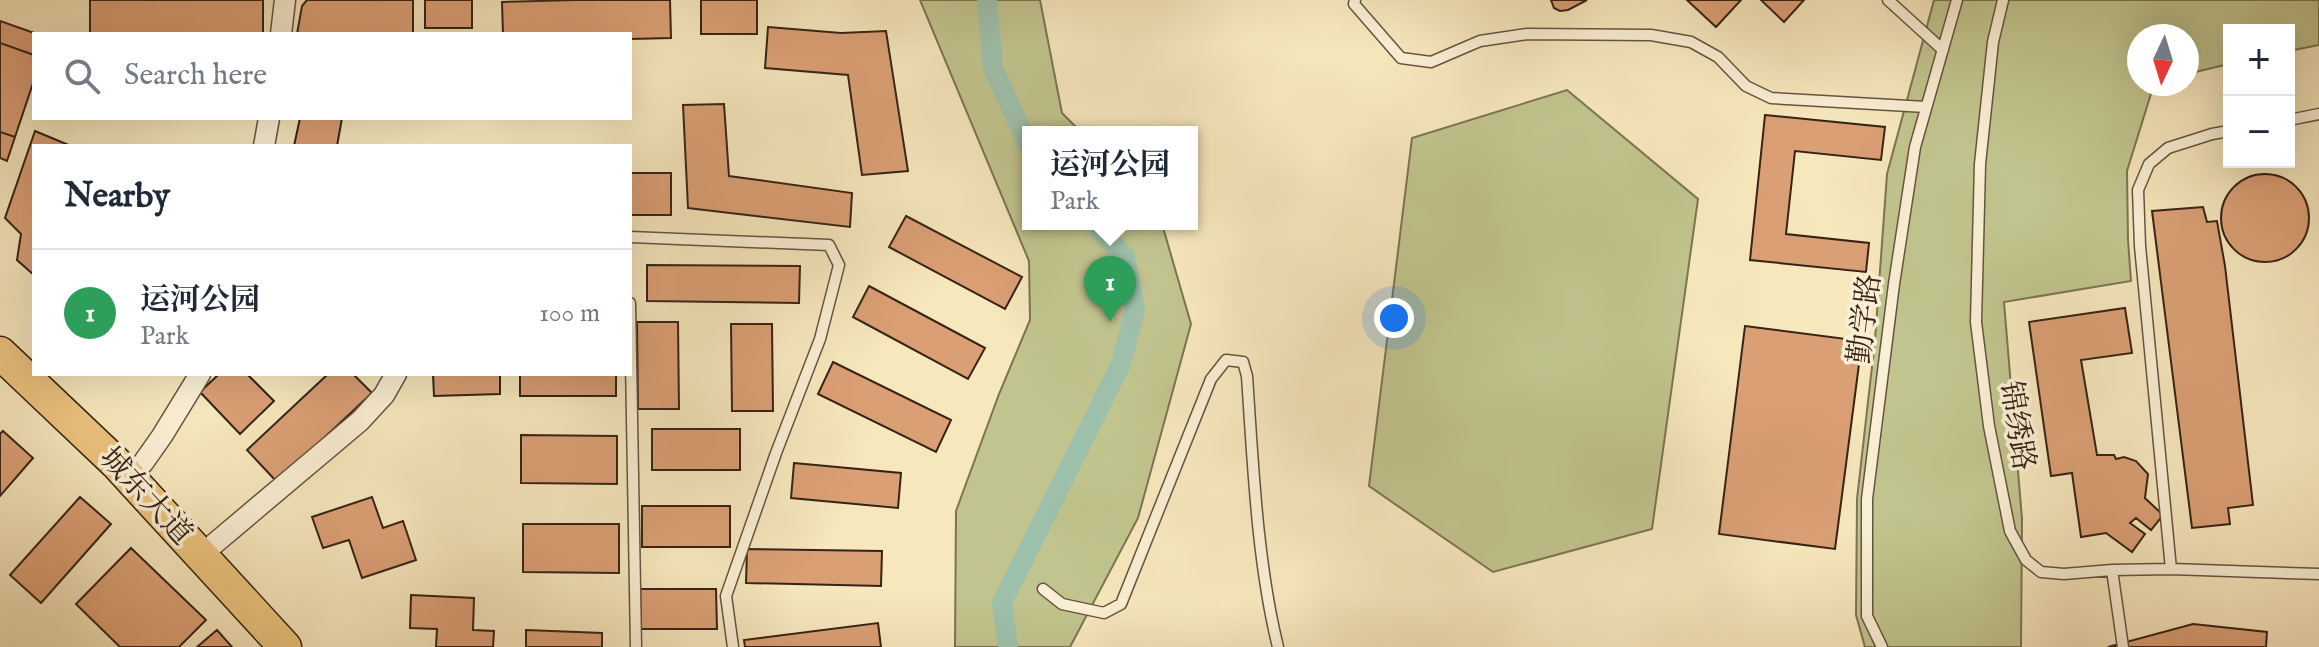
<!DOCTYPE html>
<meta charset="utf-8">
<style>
:root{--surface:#fff;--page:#f2f2f3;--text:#1f2937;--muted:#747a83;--line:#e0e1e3;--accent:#2563eb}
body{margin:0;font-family:"IM FELL English","Noto Serif SC",serif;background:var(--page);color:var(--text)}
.controls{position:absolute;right:24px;top:24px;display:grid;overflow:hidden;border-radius:0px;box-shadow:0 8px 32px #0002}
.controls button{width:72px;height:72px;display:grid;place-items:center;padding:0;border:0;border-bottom:2px solid var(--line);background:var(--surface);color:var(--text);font:40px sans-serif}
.compass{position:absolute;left:2127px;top:24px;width:72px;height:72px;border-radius:50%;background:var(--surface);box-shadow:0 8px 32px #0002;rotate:184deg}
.you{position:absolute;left:1394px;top:318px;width:28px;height:28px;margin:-20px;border:6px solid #fff;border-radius:50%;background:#1a73e8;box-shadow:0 0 0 12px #1a73e833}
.badge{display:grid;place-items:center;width:52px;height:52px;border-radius:50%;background:var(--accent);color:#fff;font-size:26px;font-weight:700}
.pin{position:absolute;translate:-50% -66px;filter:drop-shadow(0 2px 4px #0008)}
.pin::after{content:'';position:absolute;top:42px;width:28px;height:24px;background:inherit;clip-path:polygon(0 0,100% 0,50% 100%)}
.popup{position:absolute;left:1022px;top:126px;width:176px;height:104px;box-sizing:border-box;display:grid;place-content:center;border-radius:0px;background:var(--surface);filter:drop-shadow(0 2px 6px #0005);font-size:26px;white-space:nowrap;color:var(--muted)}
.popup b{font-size:30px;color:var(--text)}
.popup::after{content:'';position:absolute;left:50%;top:100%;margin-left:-16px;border:16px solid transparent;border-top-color:var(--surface)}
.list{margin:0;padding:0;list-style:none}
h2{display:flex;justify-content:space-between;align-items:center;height:104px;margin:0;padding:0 32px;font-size:34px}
h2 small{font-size:26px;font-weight:400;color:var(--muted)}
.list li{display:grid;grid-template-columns:52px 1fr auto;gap:24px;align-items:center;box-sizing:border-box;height:128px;padding:0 32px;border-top:2px solid var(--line)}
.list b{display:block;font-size:30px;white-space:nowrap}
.list p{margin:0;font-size:26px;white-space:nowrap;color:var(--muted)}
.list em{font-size:26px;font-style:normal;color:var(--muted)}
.icon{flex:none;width:44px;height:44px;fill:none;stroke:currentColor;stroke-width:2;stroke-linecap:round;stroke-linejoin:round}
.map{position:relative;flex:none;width:2319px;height:647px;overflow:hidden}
.search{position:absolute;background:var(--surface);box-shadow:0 8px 32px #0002;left:32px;top:32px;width:600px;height:88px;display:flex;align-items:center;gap:20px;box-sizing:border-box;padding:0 28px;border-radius:0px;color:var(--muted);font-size:30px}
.panel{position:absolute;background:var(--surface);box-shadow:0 8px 32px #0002;left:32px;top:144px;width:600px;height:232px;border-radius:0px}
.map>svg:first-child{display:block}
.green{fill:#c1c48e;stroke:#7c7452;stroke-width:2}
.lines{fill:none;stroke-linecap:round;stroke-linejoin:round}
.canal{stroke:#9ec1ac;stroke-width:20}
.building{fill:#db9f75;stroke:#362316;stroke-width:2}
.lane-casing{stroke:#665440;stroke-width:13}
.street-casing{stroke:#665440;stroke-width:23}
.primary-casing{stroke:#362316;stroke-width:35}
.lane{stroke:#faefd4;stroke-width:10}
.street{stroke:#faefd4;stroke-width:20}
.primary{stroke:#ecc47e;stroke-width:32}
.labels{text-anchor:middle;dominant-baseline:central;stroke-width:7;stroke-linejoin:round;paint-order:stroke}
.street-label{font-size:30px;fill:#362316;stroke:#faefd4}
</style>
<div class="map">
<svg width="2319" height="647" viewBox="0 0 2319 647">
<rect width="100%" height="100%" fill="#f7e7bd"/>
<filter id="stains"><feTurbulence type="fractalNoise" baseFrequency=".0025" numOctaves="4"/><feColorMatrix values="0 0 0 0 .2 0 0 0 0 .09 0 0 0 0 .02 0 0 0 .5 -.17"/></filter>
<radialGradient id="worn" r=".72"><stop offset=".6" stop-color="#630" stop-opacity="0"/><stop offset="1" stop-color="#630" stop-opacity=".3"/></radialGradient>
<!-- green -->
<path class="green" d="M920,0h120l22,113 19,19h-53v92h134l29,100 -53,194 -68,129h-115l1,-136 43,-117 31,-74 -1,-59z
M1934,0h385v45l-30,6v-21h-60v34l-42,10v-38h-48v48h15l-27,87 1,69 3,41 -127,21 18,217 -1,128h-156l-9,-32 1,-116 18,-159 12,-166z
M1567,90l131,109 -46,330 -159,43 -124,-86 43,-348z"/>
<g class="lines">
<!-- canal -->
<path class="canal" d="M987,0l6,68 35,76
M1008,647l-6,-44 119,-239 14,-55 -10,-52 -30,-33"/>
</g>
<!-- building -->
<path class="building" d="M90,0h173v34l-173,-1z
M307,0h106v34h-116l5,-28z
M425,0h47v28h-47z
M575,0h95l1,38 -41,1v-5h-127l-1,-32z
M701,0h56v34h-56z
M1551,0h36l-19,10 -8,1 -6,-3z
M1687,0h54l-25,27z
M1761,0h43l-20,22z
M0,21l37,13h-3v46l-27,81 -7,-3z
M768,27l73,6 45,-2 22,140 -46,4 -14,-100 -83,-7z
M0,43l34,12v25l-19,57 -15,-5z
M724,104l5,72 123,17 -2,34 -162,-19 -5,-103z
M1765,115l120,12 -4,33 -86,-9 -9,83 83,9 -3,29 -116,-12z
M300,118h42l-5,28h-43z
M35,131l36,15h-37v129l-17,-15 4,-26 -16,-16z
M630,173h41v42h-41z
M2221 218a44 44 0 1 1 88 0a44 44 0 1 1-88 0Z
M2203,207l4,15 10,-1 8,45 28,239 -25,3 2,16 -38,4 -40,-317z
M906,216l116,61 -17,32 -116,-62z
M647,265l153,1 -1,37 -152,-2z
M869,286l116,62 -17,31 -115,-62z
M2125,308l7,45 -51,7 16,95h17l2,4 8,-2 12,4 12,13 -3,24 18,17 -12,15 -15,-12 -6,5 15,11 -13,18 -26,-19 -25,4 -9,-64 -21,3 -22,-154z
M637,322h41l1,87h-41z
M731,324h41l1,87h-41z
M1745,326l117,15 -27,208 -116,-15z
M833,362l118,58 -15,32 -118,-58z
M219,374h28l27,27 -34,33 -40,-42z
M328,374h25l19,19 -95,89 -30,-32z
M433,374h67v20l-66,2z
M520,374h96v22h-96z
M652,429h88v41h-88z
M3,431l30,27 -33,38v-62z
M521,435l96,1v48l-96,-1z
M794,463l107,10 -3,35 -107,-10z
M80,497l31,27 -70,79 -31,-28z
M372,497l11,31 20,-7 13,39 -54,18 -13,-38 -26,8 -11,-31z
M642,506h88v41h-88z
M523,524h96v49l-96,-1z
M131,548l75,72 -27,27h-59l-44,-43z
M747,549l135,2 -1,35 -135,-3z
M640,589h76l1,40h-76z
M411,595l63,3 -1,32 21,1 -1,16h-57l1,-18 -27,-1z
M878,623l3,24h-136l-1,-7z
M2193,624l74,8 -1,15h-158z
M217,630l15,17h-35z
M526,630l76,3v14h-76z"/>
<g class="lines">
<defs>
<path id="lane" d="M1355,0l-1,4 47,54 30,4 49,-21 47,-7 124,1 40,7 27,15 28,29 25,12 155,9
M1888,0l55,50
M2003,0l-10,42 -13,122 -4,158 13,104 21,105 16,29 15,12 23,2 48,-4 59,-1 148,5
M2289,120l30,-6
M630,237l199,8 10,20 -19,74 -44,114 -50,143 7,51
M630,303l6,344
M2171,569l-31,-323 -2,-56 11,-26 19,-16 44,-14 17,-3
M2112,570l11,77
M1043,589l19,15 42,9 17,-9 90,-225 15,-19 17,2 4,14c6,88 10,186 31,271
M1882,647l-15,-31v-117l27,-215 21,-137 42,-147"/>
<path id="street" d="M281,34l4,-34
M264,146l5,-28
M143,463l19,-27 38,-62
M214,544l146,-123 24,-26 12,-21"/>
<path id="primary" d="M0,353l116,110 169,184"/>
</defs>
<!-- lane casing -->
<use href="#lane" class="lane-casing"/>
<!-- street casing -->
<use href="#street" class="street-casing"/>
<!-- primary casing -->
<use href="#primary" class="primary-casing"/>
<!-- lane -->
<use href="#lane" class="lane"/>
<!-- street -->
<use href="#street" class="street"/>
<!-- primary -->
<use href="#primary" class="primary"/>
</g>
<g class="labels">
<!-- street labels -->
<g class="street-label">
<text transform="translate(1866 319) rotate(-83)">勤学路</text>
<text transform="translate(2016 426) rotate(81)">锦绣路</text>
<text transform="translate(145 497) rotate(47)">城东大道</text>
</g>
</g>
<rect width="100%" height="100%" filter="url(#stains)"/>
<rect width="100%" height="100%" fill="url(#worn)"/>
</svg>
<div class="controls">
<button>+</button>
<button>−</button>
</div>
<svg class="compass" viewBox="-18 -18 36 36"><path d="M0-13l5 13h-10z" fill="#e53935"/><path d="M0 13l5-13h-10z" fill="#747a83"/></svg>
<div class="you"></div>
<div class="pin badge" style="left:1110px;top:322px;background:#2e9e5b">1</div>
<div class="popup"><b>运河公园</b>Park</div>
<div class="search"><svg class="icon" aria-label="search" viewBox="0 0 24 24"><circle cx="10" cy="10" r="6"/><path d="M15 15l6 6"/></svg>Search here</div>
<section class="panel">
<h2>Nearby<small></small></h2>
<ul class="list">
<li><span class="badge" style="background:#2e9e5b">1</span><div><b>运河公园</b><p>Park</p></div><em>100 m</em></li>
</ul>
</section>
</div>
